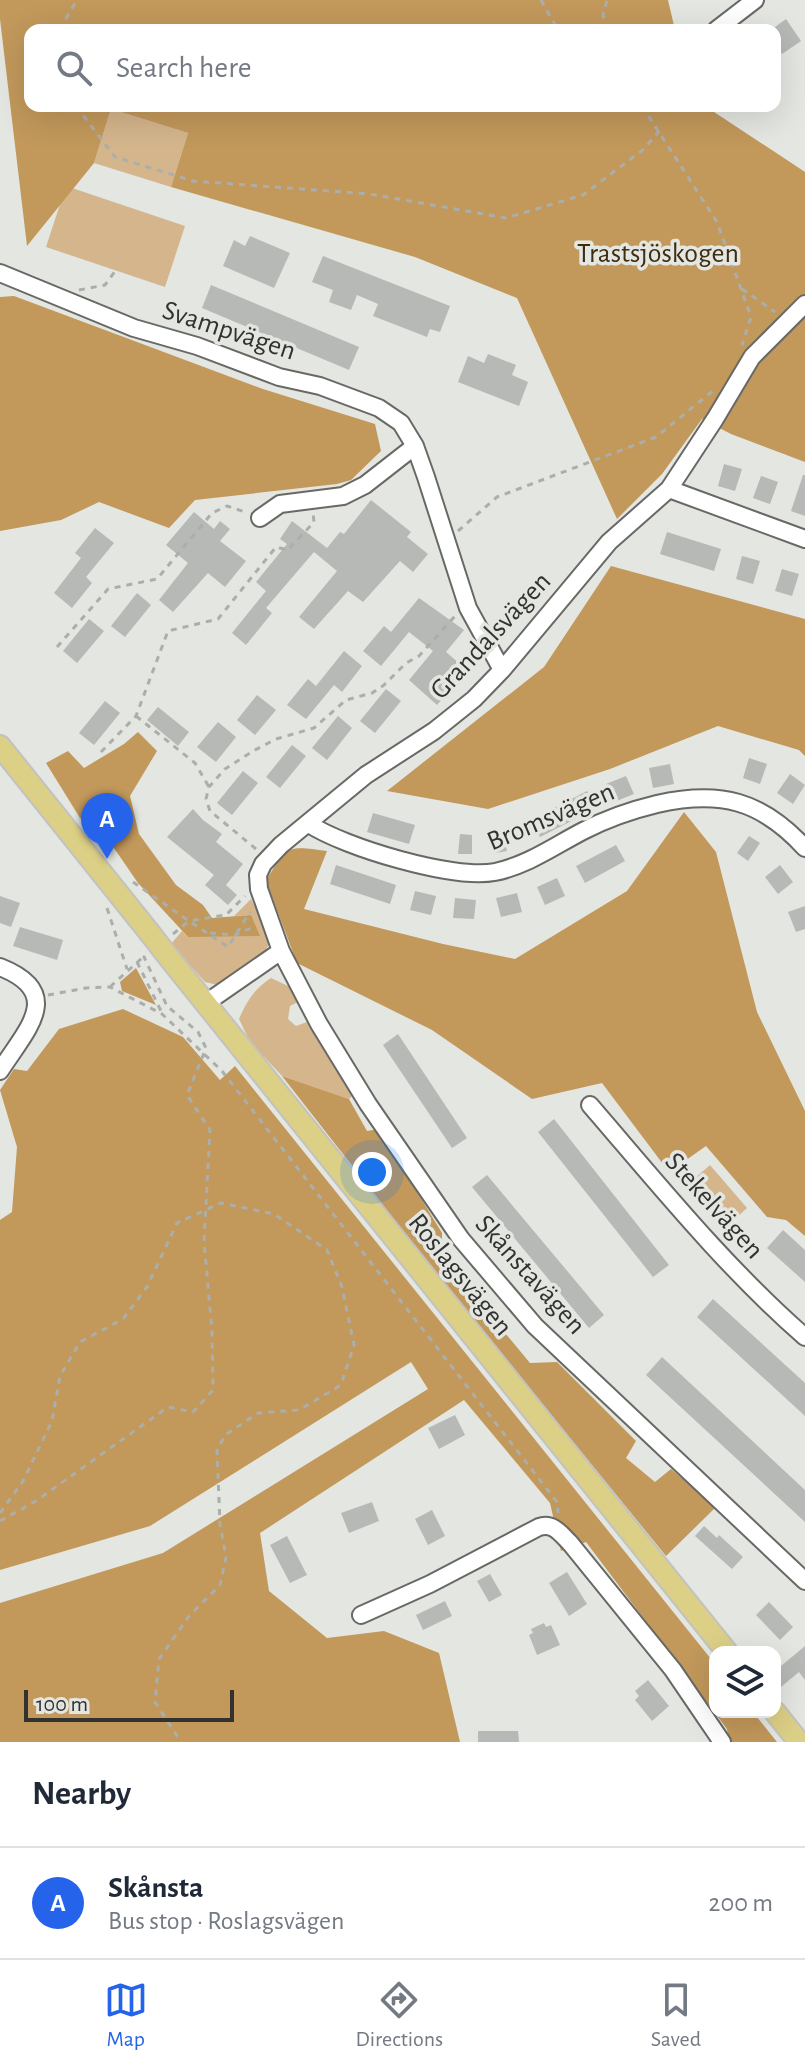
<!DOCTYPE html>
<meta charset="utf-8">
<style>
:root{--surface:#fff;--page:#f2f2f3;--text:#1f2937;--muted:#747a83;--line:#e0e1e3;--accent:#2563eb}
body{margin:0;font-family:"Alegreya Sans",sans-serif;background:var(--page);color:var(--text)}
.controls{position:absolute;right:24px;bottom:24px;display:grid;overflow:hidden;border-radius:16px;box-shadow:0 8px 32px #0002}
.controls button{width:72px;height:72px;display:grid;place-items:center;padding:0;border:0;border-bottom:2px solid var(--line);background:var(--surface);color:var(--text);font:40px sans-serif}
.scale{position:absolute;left:24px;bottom:20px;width:210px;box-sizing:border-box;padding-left:8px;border:4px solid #323331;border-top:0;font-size:22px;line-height:28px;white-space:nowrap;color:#323331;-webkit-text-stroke:6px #e4e6e1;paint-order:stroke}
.you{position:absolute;left:372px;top:1172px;width:28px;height:28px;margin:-20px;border:6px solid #fff;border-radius:50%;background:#1a73e8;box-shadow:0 0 0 12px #1a73e833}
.badge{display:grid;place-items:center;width:52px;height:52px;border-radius:50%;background:var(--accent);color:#fff;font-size:26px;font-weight:700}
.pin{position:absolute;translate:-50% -66px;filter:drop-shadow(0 2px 4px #0008)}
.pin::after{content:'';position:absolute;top:42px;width:28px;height:24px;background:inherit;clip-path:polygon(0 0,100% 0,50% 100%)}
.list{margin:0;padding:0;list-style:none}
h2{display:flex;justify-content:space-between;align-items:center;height:104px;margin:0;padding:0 32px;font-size:34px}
h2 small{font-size:26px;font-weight:400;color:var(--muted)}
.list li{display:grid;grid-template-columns:52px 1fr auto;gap:24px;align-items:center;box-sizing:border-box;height:112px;padding:0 32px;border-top:2px solid var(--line)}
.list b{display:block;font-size:30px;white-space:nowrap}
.list p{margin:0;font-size:26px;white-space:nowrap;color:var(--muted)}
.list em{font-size:26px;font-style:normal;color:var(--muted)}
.icon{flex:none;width:44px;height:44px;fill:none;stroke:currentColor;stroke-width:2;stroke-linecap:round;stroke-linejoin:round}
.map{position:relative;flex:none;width:805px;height:1742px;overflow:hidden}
.search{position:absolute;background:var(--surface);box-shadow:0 8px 32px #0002;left:24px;right:24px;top:24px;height:88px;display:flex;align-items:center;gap:20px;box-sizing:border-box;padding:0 28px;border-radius:16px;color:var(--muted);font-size:30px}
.sheet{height:216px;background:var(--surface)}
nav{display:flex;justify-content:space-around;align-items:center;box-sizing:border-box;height:112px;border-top:2px solid var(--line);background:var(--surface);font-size:22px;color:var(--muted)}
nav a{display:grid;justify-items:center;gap:4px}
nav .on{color:var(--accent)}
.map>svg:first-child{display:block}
.green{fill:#d4b58c}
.forest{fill:#c2985b}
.building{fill:#b6b9b6}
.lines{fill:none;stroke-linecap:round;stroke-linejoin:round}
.minor-casing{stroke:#686965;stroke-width:20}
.major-casing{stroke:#c2c2c1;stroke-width:24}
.path{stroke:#acaeaa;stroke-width:3;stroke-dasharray:6 6;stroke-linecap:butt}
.minor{stroke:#fff;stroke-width:16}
.major{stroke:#dccf86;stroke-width:20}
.major-bridge-casing{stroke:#c2c2c1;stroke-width:24;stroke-linecap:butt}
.major-bridge{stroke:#dccf86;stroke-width:20}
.labels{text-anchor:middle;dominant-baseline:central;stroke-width:7;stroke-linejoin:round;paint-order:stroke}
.park-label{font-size:28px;fill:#3f2d11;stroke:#e4e6e1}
.street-label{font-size:28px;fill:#323331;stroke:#e4e6e1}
</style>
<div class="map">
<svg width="805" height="1742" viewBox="0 0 805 1742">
<rect width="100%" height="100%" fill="#e4e6e1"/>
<!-- green -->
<path class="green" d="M111,109l77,24 -17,54 -77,-24z
M66,186l119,40 -20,61 -119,-40z
M251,899c5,11 17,29 18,41 1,18 -38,37 -51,45l-13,-3 -34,-38 11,-13 6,6 63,-22 -17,1z
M271,978l17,8 14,14 -12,6 -2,13 8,7 11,-4 49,70 -7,7 -67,-23 -32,-34 -11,-23c8,-18 15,-30 32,-41z
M710,1165l37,43 -23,21 -38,-43z"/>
<!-- forest -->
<path class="forest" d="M0,0h668l7,30h-645v76h675l100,66v290l-74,-28 -29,-15 -40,55 -45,45 -100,-221 -102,-41 -244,-70 17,-54 -77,-24 -17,54 -67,83 -27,-227z
M14,296l249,93 112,35 6,27 -30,29 -14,4 -142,16 -26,28 -70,-26 -38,18 -61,11v-234z
M611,566l194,53v137l-6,-6 -81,-24 -108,43 -122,40 -101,-18 157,-124z
M138,732l19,19 -27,45 9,38 37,51 27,20 9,13 39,-3 9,21 -72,1 -50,-54 -33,-48 -25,-17 -34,-55 22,-12 16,17 40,-24z
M684,812l32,40 41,160 48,99v125l-19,-16 -19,-3 -61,-71 -37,26 -67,-89 -70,16 -100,-69 -135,-67 -31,-82c20,-35 21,-36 61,-30l-23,58 139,35 72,15 112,-68z
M136,968l20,37 -34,-14 -2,-9z
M123,1009l60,28 37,43 15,-14 480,598v48h38l24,30h-48l-2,-13 -141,-187 -25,9 -11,-48 -86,-103 -204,133 9,58 58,47 57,-7 55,22 21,89h-460v-139l163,-50 265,-164 -17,-27 -261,164 -150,44v-350l12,-8 5,-65 -17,-57 14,-21 13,2 32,-42z
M282,1076l67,23 18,32 12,-2 63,104v24l88,106 27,-1 79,79 -10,17 29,24 16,-13 45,38 -50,49 -226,-278z"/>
<!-- building -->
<path class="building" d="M786,19l15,22 -19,13 -7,-10v-17z
M250,236l40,17 -16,35 -51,-22 11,-26 11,6z
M323,256l127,50 -10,26 -10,-3 -3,8 -54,-21 5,-12 -21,-9 -6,15 -22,-8 4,-12 -21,-8z
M211,285l148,62 -10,23 -147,-62z
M488,354l28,11 -4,10 16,7 -9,24 -61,-24 10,-26 16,7z
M724,464l18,5 -7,22 -17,-5z
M803,475h2v41l-14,-5z
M761,476l17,6 -8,22 -17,-6z
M371,500l40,32 -4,5 21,17 -15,18 -13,-11 -37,41 -15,-11 -34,38 -15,-12 38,-46 -23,-19 -48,56 6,5 -26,32 -14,-12 34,-42 -10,-9 31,-38 -7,-5 12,-18 35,27 13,-16 4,2z
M194,512l20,17 6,-8 10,8 -10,12 26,20 -21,26 -17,-14 -35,39 -14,-12 29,-37 -22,-18z
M95,528l19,15 -28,34 6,6 -20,25 -18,-15 27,-35 -6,-5z
M667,532l54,17 -7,22 -54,-17z
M742,556l18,5 -7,23 -17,-5z
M782,569l17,5 -7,22 -17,-5z
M137,593l14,12 -26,32 -14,-11z
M419,598l45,32 -18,22 21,18 -30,35 -28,-25 24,-29 -24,-19 -28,34 -18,-15 21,-25 7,6z
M89,619l15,12 -27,32 -14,-12z
M344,651l18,15 -20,26 -8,-7 -28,34 -19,-14 21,-26 8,7z
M386,689l15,12 -26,32 -15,-12z
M257,695l19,15 -21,25 -18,-15z
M105,701l15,12 -26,32 -15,-12z
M158,707l31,25 -11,14 -31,-26z
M338,716l14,12 -25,32 -15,-12z
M218,722l18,15 -20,25 -19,-15z
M292,745l14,11 -26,32 -14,-11z
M749,758l18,6 -7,20 -17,-6z
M670,764l4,20 -21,4 -4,-20z
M243,771l15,12 -26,32 -15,-12z
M790,774l15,11 -12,19 -16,-11z
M626,776l8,18 -20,8 -8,-18z
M587,791l10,17 -57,29 -9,-17z
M193,809l10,11 19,14 -6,8 27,22 -17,21 11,10 -9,10 -23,-20 9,-10 -47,-38z
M373,813l42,12 -6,19 -42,-12z
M502,832l5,19 -11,2 -5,-19z
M460,834l12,1v19h-14z
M749,836l11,7 -12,18 -11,-8z
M616,845l9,16 -40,22 -9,-17z
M336,865l60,20 -6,19 -60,-20z
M780,865l13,17 -15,12 -13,-17z
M557,878l8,18 -20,9 -8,-18z
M415,891l21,5 -5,19 -21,-5z
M517,893l5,19 -21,5 -5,-19z
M0,896l20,7 -9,24 -11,-4z
M455,898l21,2 -2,19 -21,-1z
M805,906v23l-9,3 -8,-20z
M20,927l43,13 -6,20 -44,-14z
M398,1034l69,104 -15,10 -69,-103z
M554,1119l115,146 -16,12 -115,-145z
M487,1175l117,140 -15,13 -117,-141z
M783,1230l22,20v32l-38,-34z
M713,1299l92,84v33l-108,-99z
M662,1357l143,133v32l-159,-147z
M455,1415l10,20 -26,14 -11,-21z
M372,1502l7,19 -30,12 -8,-20z
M432,1510l13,26 -17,9 -13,-26z
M704,1526l13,12 2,-3 24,22 -11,12 -37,-33z
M287,1536l20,39 -17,8 -20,-38z
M567,1572l20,32 -18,12 -20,-33z
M490,1574l12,21 -13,7 -12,-21z
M445,1601l7,15 -29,14 -7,-15z
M769,1602l24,25 -13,13 -24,-25z
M544,1623l2,4 5,-2 9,20 -23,10 -8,-20 4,-2 -2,-4z
M805,1646v34l-6,-8 -18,15 -6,-7v-9z
M648,1680l21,26 -17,15 -17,-21 4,-4 -4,-5z
M478,1731h40l1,11h-41z"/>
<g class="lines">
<defs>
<path id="minor" d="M716,30l39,-30
M0,273l134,55 63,18 82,31 41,9 59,22 22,15 14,23 11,31 42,131 34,62
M669,489l136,50
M260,518l20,-14 63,-8 22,-11 50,-39
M309,824c35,23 144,56 186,48 33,-7 59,-26 88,-41 23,-12 49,-21 74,-27 63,-14 104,-4 148,44
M281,951l38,73 49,80 93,135 74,87 270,255
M0,967c66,26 26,63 0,104
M206,1003l75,-52 -22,-62 -1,-14 5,-11 18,-19 85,-70 68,-44 40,-32 28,-29 107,-128 60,-53 46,-70 37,-62 53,-53
M590,1105c69,80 135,162 215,232
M361,1615l69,-31 109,-57c14,-5 22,7 31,16l103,127 49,72"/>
<path id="major" d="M0,746l149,186
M170,959l557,693
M775,1712l24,30"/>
</defs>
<!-- minor casing -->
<use href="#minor" class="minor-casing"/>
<!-- major casing -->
<use href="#major" class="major-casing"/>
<!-- path -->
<path class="path" d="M541,0l17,30
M62,30v-5l15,-25
M606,30l-3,-15 4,-15
M76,106l39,51 78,24 177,13 136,24 77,-23 61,-46 16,-19
M642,106l75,116 34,95 -9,28
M742,289l33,23
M79,290l26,-5 11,-15
M458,531l39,-34 159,-60 58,-47
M57,647l51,-58 49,-10 55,-66 15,-7 21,7
M136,716l59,47 14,24
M101,752l35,-36 32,-85 50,-12 58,-72 12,3 26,-28 -1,-9
M256,849l-46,-38 -4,-12 3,-12 16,-18 28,-18 23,-12 38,-11 32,-28 26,-7 12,-8 22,-22 13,-7 37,-41
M133,882l56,39 37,-6 19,-19
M107,908l20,61
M210,933l25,2 21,-9
M173,934l16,-13 39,26 22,-35
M137,962l25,51
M110,987l32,-29
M48,995l38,-7 24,-1 52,27 60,57 335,431 1,11
M0,1513l23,-32 29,-60 8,-45 20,-34 43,-23 24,-32 30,-64 44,-20 53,11 53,36 15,37 12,58 -13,40 -42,25 -41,3 -33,22 -8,16 3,73 6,33 -6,28 -31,31 -30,43 -4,43 26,40
M0,1521l36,-20 132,-94 25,5 20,-22 -1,-59 -8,-90 6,-111 -23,-35 19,-47 -8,-16 -31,-26 -23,-49 1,-1"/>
<!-- minor -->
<use href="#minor" class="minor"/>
<!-- major -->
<use href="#major" class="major"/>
<defs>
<path id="major-bridge" d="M149,932l21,27"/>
</defs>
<!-- major-bridge casing -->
<use href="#major-bridge" class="major-bridge-casing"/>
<!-- major-bridge -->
<use href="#major-bridge" class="major-bridge"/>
</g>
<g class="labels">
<!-- park labels -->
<g class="park-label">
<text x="658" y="254">Trastsjöskogen</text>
</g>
<!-- street labels -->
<g class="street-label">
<text transform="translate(229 331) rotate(18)">Svampvägen</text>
<text transform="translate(491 636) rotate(-47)">Grandalsvägen</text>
<text transform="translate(551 817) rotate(-23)">Bromsvägen</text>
<text transform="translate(714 1206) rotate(48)">Stekelvägen</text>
<text transform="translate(460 1275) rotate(51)">Roslagsvägen</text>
<text transform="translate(530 1275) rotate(48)">Skånstavägen</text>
</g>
</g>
</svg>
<div class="controls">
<button><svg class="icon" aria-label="layers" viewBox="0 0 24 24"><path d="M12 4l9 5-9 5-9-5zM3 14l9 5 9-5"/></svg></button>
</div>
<div class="scale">100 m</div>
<div class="you"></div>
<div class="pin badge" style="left:107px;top:859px">A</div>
<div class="search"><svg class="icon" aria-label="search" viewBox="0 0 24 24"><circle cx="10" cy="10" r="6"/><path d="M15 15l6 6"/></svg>Search here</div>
</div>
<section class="sheet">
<h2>Nearby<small></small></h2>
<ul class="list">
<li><span class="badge">A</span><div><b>Skånsta</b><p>Bus stop · Roslagsvägen</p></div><em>200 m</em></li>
</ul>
</section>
<nav>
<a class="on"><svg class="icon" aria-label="map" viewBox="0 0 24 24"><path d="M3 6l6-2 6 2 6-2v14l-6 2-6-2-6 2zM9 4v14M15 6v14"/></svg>Map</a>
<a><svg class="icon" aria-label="directions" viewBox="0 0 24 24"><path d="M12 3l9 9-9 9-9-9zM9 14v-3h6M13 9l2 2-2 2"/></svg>Directions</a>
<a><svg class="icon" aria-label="saved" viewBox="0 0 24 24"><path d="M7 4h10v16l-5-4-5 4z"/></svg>Saved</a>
</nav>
